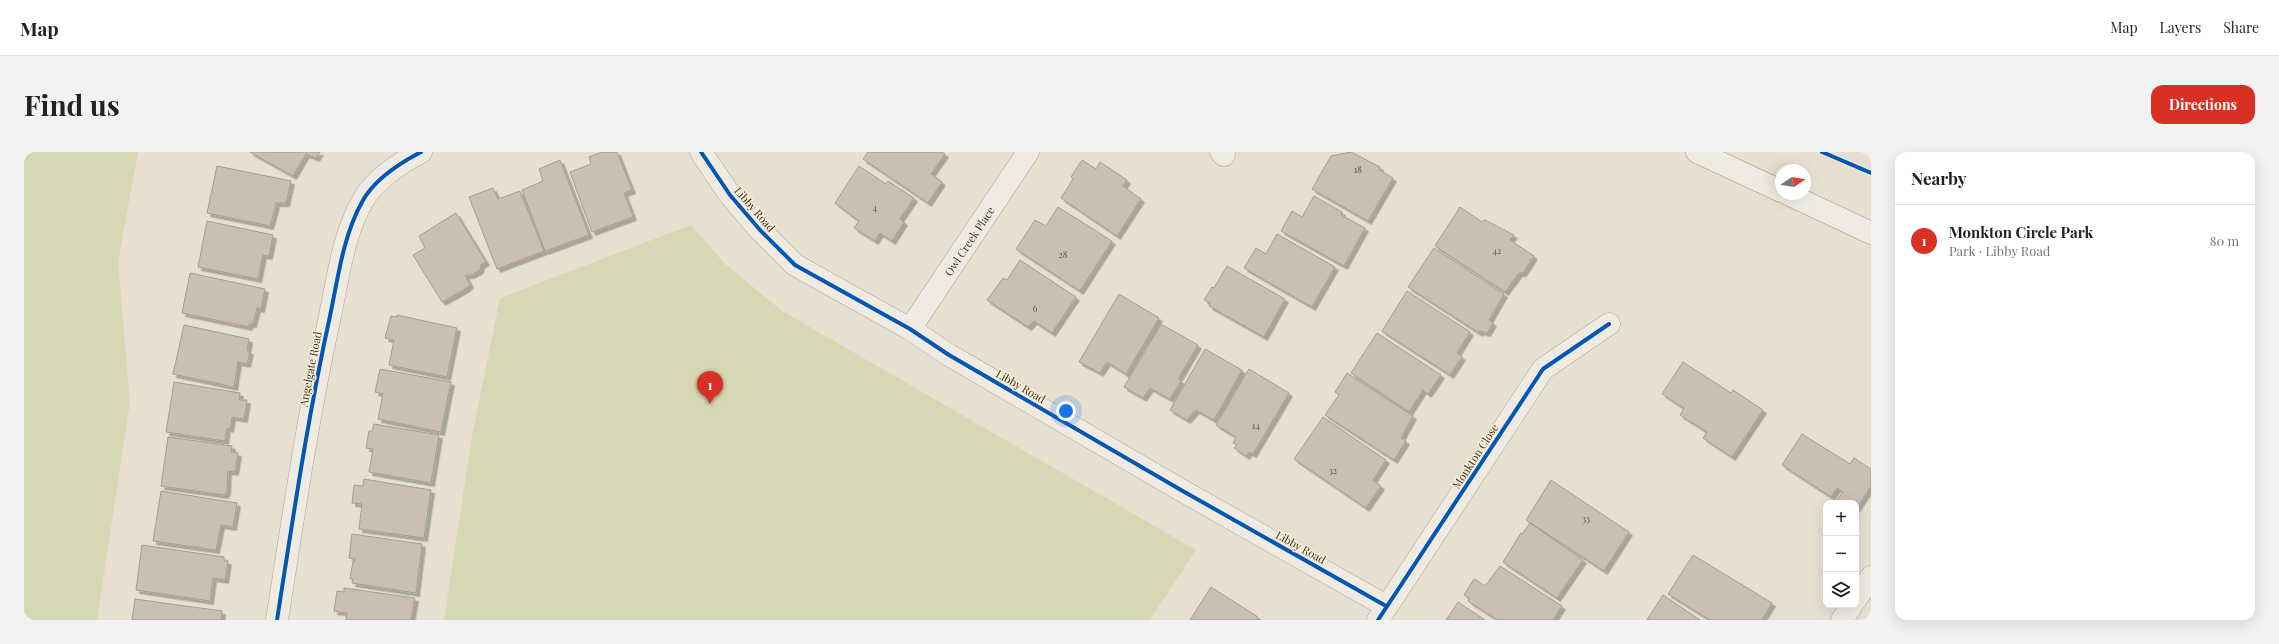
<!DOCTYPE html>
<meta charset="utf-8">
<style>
:root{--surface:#fff;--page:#f2f2f2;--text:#222;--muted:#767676;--line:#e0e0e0;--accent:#d93025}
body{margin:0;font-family:"Playfair Display",serif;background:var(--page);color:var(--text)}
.controls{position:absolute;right:12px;bottom:12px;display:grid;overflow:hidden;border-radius:8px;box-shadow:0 4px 16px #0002}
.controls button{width:36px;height:36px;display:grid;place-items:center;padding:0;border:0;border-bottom:1px solid var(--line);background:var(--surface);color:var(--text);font:20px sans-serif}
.compass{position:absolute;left:1751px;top:12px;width:36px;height:36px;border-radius:50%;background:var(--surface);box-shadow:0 4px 16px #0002;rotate:78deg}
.you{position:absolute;left:1042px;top:259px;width:14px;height:14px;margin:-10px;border:3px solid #fff;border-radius:50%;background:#1a73e8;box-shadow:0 0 0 6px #1a73e833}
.badge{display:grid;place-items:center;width:26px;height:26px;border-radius:50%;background:var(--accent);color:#fff;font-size:13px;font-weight:700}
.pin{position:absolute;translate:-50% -33px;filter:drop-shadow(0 1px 2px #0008)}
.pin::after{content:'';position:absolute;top:21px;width:14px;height:12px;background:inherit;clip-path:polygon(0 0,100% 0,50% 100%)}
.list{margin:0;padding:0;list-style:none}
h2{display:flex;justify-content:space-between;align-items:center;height:52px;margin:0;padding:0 16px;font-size:17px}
h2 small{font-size:13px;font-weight:400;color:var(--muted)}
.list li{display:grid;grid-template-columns:26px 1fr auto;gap:12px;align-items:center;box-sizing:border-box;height:72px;padding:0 16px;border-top:1px solid var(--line)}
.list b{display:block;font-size:15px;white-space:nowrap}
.list p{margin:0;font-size:13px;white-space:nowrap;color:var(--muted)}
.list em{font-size:13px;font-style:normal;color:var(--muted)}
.icon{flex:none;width:22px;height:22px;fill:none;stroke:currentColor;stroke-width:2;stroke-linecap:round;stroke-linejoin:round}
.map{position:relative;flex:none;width:1847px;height:468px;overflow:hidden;border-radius:12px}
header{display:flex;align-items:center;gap:24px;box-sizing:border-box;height:56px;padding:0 20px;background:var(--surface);border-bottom:1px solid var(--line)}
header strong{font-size:19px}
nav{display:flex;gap:22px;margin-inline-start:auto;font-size:14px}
.intro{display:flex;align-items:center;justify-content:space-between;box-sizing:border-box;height:96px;padding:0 24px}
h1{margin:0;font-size:28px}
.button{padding:10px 18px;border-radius:12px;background:var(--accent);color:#fff;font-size:14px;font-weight:700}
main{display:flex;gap:24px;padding:0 24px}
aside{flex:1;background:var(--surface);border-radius:12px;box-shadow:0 4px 16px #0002}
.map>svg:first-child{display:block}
.green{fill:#d6d7b3}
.building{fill:#cbbfb2;stroke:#a89c90;filter:url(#shadow)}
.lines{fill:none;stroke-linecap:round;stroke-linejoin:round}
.minor-casing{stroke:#ada599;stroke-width:23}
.secondary-casing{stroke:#9c958a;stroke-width:23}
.minor{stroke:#efebe3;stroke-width:22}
.secondary{stroke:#efebe3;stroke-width:22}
.cycleway-casing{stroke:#f7eed8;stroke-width:6}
.cycleway{stroke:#0057b8;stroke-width:4}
.labels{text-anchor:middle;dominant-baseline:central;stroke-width:3;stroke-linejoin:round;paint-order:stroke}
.number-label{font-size:9px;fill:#605244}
.street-label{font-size:11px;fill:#3d2e20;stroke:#f7eed8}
</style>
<header>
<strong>Map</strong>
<nav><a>Map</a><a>Layers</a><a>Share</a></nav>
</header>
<div class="intro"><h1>Find us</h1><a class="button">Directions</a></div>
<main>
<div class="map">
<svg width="1847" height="468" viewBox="0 0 1847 468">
<defs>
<filter id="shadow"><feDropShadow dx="3.5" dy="3.5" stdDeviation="0" flood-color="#0004"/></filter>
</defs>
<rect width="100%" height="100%" fill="#e7e0d1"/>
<!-- green -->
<path class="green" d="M0,0h114l-20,110 12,140 -33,218h-73z
M667,73l33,38 58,48 414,239 -46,70h-706l28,-184 28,-138z"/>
<!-- building -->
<path class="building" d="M226,0h70l-4,6 -10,-4 -13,22z
M578,0h15l15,38 -8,3 9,24 -41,15 -22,-60 21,-8 -2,-7z
M844,0h74l3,2 -14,20 11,8 -14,21 -65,-44z
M1327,0l29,15 -1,3 14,8 -25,43 -56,-32 19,-33z
M536,8l29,75 -44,16 -23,-61 21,-9 -4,-12z
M1058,8l14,9 4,-7 27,18 -4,6 18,13 -24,37 -56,-38 12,-19 -2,-2z
M193,14l74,15 -5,22h-11l1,2 -6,21 -63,-13z
M835,14l27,18 2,-3 26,17 -14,21 4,3 -12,19 -12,-8 -5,8 -21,-13 5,-7 -24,-18z
M469,36l5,11 22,-8 24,60 -47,18 -28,-72z
M1290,44l28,16 -1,3 24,13 -21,38 -63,-35 11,-20 10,6z
M1034,55l54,34 -32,50 -64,-42 19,-29 11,6z
M1436,55l22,15 2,-2 3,1 27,14 -4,5 24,16 -11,17h-4l-14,19 -70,-46z
M432,61l30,49 -5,3 -1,5 -9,5h-6l5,9 -3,4 -25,14 -29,-47 12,-7 -6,-12z
M183,69l66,14 -4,21 -6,-1 -5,24 -60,-12z
M1253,82l58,33 -23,40 -68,-39 12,-20 10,6z
M1410,96l70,46 -15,26 4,3 -6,10 -7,-2 -1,2 -71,-46z
M996,108l56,37 -24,36 -18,-12 -6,6 -41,-27 16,-22 4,2z
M1203,114l58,33 -21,38 -55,-31 1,-3 -6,-3 8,-13 2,1z
M166,121l75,16 -4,20 -4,-1 -4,16h-4v3l-67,-14z
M1383,139l63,41 -13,21 5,4 -12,18 -68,-44z
M1095,142l40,24 -33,56 -19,-12 -7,11 -21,-11z
M373,163l60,13 -10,49 -58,-12 5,-25 -9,-2 6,-22 6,1z
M1137,172l37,21 -20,34 3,2 -11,18 -20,-11 -7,10 -19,-11z
M160,173l65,14 -2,12h3l-3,13 -9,-2 -4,25 -61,-13z
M1353,181l64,42 -13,19 -5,-4 -14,22 -58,-39z
M1181,197l37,21 -28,50 -18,-10 -9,10 -17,-10z
M1659,210l48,31 2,-3 30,20 -31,47 -29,-19 4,-6 -27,-17 4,-7 -22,-14z
M356,217l71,13 -10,50 -63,-13 5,-25 -8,-2z
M1225,217l40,24 -36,61 -4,-2 -3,4 -12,-8 3,-3 -4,-2 3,-6 -20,-12z
M1323,221l66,43 -12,22 5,3 -12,19 -69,-45 14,-20 -4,-3z
M150,230l66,11 -1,7h8l-3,19 -12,-2 -2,12 -3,-1 -2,13 -59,-9z
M1299,265l63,43 -13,20 8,6 -15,22 -72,-49z
M350,272l65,11 -8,48 -62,-11 4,-23 -7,-1 3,-17h3z
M1778,282l48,30 4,-6 17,11v17l-15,23v-6h-14l-5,-3 6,-8 -6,-4 -6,9 -49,-32z
M144,285l64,9 -1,6 7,1 -3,19 -7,-1 -1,20 -2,4 -64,-9z
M340,327l67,11 -7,48 -65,-9 3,-25 -10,-1 2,-18 9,1z
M1527,328l78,52 -25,39 -78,-51z
M137,339l76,12 -4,24 -12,-2 -5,25 -63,-9z
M1506,371l53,37 -26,38 -54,-36 18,-29 1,1z
M328,382l70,10 -6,49 -64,-10 1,-4h-3l3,-17h2v-3l-6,-1z
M118,393l82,12v4h4l-3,19 -12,-2 -3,23 -74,-11z
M1669,403l79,48 -10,17h-52l-42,-26z
M1476,414l62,40 -9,14h-55l-30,-19 2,-2 -6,-4 10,-16 11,7z
M1187,435l47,30 -1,2 2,1h-69z
M320,436l71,10 -4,22h-65l1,-7 -13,-2 3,-20 7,1z
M1639,443l37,25h-53z
M111,447l87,12 -1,9h-89z
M1434,450l27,18h-39z"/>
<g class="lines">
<defs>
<g id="minor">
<path d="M677,0l29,43 30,35 35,35 115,64 39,26 232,135 205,116"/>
<path d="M1197,0l3,3"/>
<path id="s1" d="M886,177l118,-177"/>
<path d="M1832,447l15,-22"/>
<path d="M253,468c16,-102 31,-204 53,-304 8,-38 13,-80 32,-114 11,-21 38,-39 59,-50"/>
<path d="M1354,468l165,-251 66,-45"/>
<path d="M1818,468l10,-15"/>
</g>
<path id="secondary" d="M1673,0l84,39
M1764,42l83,39"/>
</defs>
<!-- minor casing -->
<use href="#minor" class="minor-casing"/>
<!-- secondary casing -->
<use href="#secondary" class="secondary-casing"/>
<!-- minor -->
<use href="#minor" class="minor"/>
<!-- secondary -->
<use href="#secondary" class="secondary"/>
<defs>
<path id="cycleway" d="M677,0l29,43 30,35 35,35 115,64 39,26 232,135 205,116
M1798,0l49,21
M253,468c16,-102 31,-204 53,-304 8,-38 13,-80 32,-114 11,-21 38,-39 59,-50
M1354,468l165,-251 66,-45"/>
</defs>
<!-- cycleway casing -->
<use href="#cycleway" class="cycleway-casing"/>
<!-- cycleway -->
<use href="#cycleway" class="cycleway"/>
</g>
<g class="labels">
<!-- number labels -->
<g class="number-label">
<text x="1334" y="17">18</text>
<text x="851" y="55">4</text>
<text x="1473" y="98">42</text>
<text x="1039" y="102">28</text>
<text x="1011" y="156">6</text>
<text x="1232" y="273">14</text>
<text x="1309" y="318">32</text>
<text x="1562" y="366">33</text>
</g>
<!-- street labels -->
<g class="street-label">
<text transform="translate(731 57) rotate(49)">Libby Road</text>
<text stroke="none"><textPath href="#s1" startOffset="106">Owl Creek Place</textPath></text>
<text transform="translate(286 217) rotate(-79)">Angelgate Road</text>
<text transform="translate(997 234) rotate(30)">Libby Road</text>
<text transform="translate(1451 304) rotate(-57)">Monkton Close</text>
<text transform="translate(1277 395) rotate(29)">Libby Road</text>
</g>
</g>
</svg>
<div class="controls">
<button>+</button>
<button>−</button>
<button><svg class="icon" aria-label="layers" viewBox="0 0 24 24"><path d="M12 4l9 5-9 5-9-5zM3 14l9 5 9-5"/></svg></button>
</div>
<svg class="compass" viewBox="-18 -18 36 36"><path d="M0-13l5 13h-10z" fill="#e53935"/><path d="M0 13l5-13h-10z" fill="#767676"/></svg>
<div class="you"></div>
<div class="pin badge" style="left:686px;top:252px">1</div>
</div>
<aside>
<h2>Nearby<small></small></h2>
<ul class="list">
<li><span class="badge">1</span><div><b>Monkton Circle Park</b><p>Park · Libby Road</p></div><em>80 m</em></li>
</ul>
</aside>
</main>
